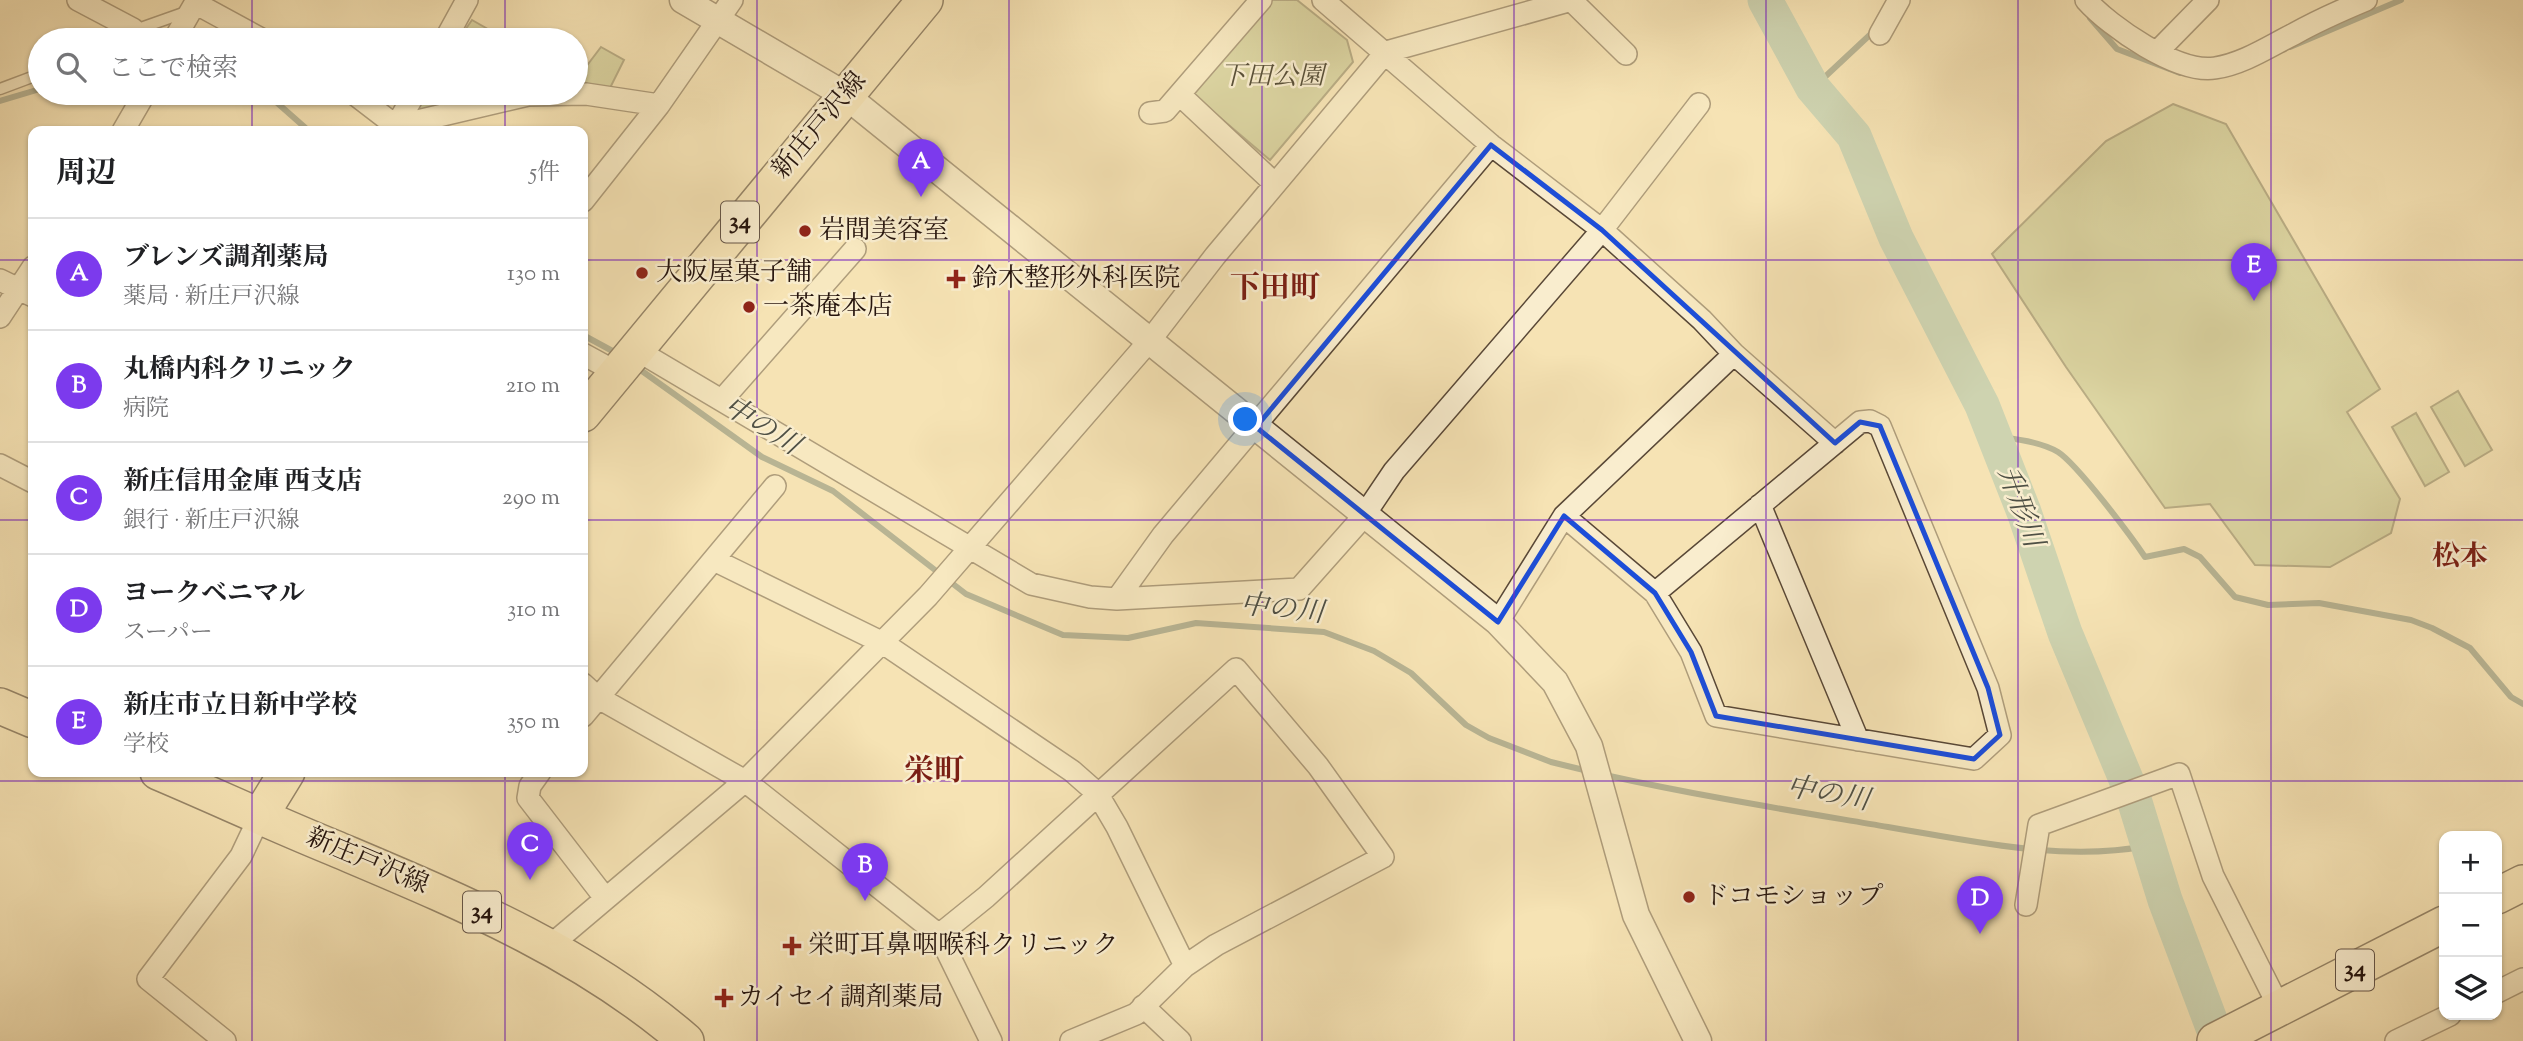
<!DOCTYPE html>
<html lang="ja">
<meta charset="utf-8">
<style>
:root{--surface:#fff;--page:#f6f6f6;--text:#202124;--muted:#757577;--line:#e0e0e0;--accent:#7c3aed}
body{margin:0;font-family:"Sorts Mill Goudy","Noto Serif JP",serif;background:var(--page);color:var(--text)}
.controls{position:absolute;right:21px;bottom:21px;display:grid;overflow:hidden;border-radius:14px;box-shadow:0 2px 5px #0004}
.controls button{width:63px;height:63px;display:grid;place-items:center;padding:0;border:0;border-bottom:2px solid var(--line);background:var(--surface);color:var(--text);font:35px sans-serif}
.you{position:absolute;left:1246px;top:420px;width:24px;height:24px;margin:-18px;border:5px solid #fff;border-radius:50%;background:#1a73e8;box-shadow:0 0 0 10px #1a73e833}
.badge{display:grid;place-items:center;width:46px;height:46px;border-radius:50%;background:var(--accent);color:#fff;font-size:23px;font-weight:700}
.pin{position:absolute;translate:-50% -58px;filter:drop-shadow(0 2px 4px #0008)}
.pin::after{content:'';position:absolute;top:37px;width:24px;height:21px;background:inherit;clip-path:polygon(0 0,100% 0,50% 100%)}
.list{margin:0;padding:0;list-style:none}
h2{display:flex;justify-content:space-between;align-items:center;height:91px;margin:0;padding:0 28px;font-size:30px}
h2 small{font-size:23px;font-weight:400;color:var(--muted)}
.list li{display:grid;grid-template-columns:46px 1fr auto;gap:21px;align-items:center;box-sizing:border-box;height:112px;padding:0 28px;border-top:2px solid var(--line)}
.list b{display:block;font-size:26px;white-space:nowrap}
.list p{margin:0;font-size:23px;white-space:nowrap;color:var(--muted)}
.list em{font-size:23px;font-style:normal;color:var(--muted)}
.icon{flex:none;width:38px;height:38px;fill:none;stroke:currentColor;stroke-width:2;stroke-linecap:round;stroke-linejoin:round}
.map{position:relative;flex:none;width:2523px;height:1041px;overflow:hidden}
.search{position:absolute;background:var(--surface);box-shadow:0 2px 5px #0004;left:28px;top:28px;width:560px;height:77px;display:flex;align-items:center;gap:18px;box-sizing:border-box;padding:0 24px;border-radius:38px;color:var(--muted);font-size:26px}
.panel{position:absolute;background:var(--surface);box-shadow:0 2px 5px #0004;left:28px;top:126px;width:560px;height:651px;border-radius:14px}
.map>svg:first-child{display:block}
.green{fill:#bdc38c;stroke:#716c4c;stroke-width:2}
.lines{fill:none;stroke-linecap:round;stroke-linejoin:round}
.stream{stroke:#6d7a6c;stroke-width:6}
.river{stroke:#9dbeac;stroke-width:35}
.service-casing{stroke:#594837;stroke-width:13}
.minor-casing{stroke:#594837;stroke-width:24}
.tertiary-casing{stroke:#594837;stroke-width:29}
.primary-casing{stroke:#25140d;stroke-width:38}
.service{stroke:#f9edce;stroke-width:10}
.minor{stroke:#f9edce;stroke-width:21}
.tertiary{stroke:#f9edce;stroke-width:26}
.primary{stroke:#f6e3b4;stroke-width:35}
.marked{fill:none;stroke:#1d4ed8;stroke-width:5;stroke-linejoin:round}
.grid{fill:none;stroke:#7b2cbf;stroke-width:2;stroke-opacity:0.55}
.poi-dot{fill:#8f2418;stroke:#f9edce;stroke-width:2.5}
.labels{text-anchor:middle;dominant-baseline:central;stroke-width:5;stroke-linejoin:round;paint-order:stroke}
.shield{fill:#f9edce;stroke:#655547;stroke-width:2}
.shield-label{font-size:24px;font-weight:bold;fill:#25140d}
.park-label{font-size:26px;font-style:italic;fill:#5a5139;stroke:#f9edce}
.street-label{font-size:26px;fill:#25140d;stroke:#f9edce}
.poi-label{font-size:26px;fill:#25140d;stroke:#f9edce;text-anchor:start}
.water-label{font-size:28px;font-style:italic;fill:#4f5045;stroke:#f9edce}
.neighbourhood-label{font-size:28px;font-weight:bold;fill:#7a1f14;stroke:#f9edce}
.quarter-label{font-size:30px;font-weight:bold;fill:#7a1f14;stroke:#f9edce}
</style>
<div class="map">
<svg width="2523" height="1041" viewBox="0 0 2523 1041">
<rect width="100%" height="100%" fill="#f6e3b4"/>
<filter id="stains"><feTurbulence type="fractalNoise" baseFrequency=".00286" numOctaves="4"/><feColorMatrix values="0 0 0 0 .2 0 0 0 0 .09 0 0 0 0 .02 0 0 0 .5 -.17"/></filter>
<radialGradient id="worn" r=".72"><stop offset=".6" stop-color="#630" stop-opacity="0"/><stop offset="1" stop-color="#630" stop-opacity=".3"/></radialGradient>
<!-- green -->
<path class="green" d="M1269,0h28l50,40 6,22 -83,98 -79,-67z
M472,20l35,20h-49z
M601,47l23,13 -16,32 -32,-2v-10z
M424,93h93l-97,22 -7,-6z
M2173,104l53,20 154,265 -33,23 53,87 -9,34 -61,34 -75,-2 -45,-61 -45,4 -99,-141 -74,-113 114,-113z
M2458,391l34,59 -27,16 -34,-59z
M2416,413l33,59 -24,14 -33,-59z"/>
<g class="lines">
<!-- stream -->
<path class="stream" d="M2090,18l27,31 63,24
M147,40l20,-9 25,9
M2290,47l111,-47
M1813,88l61,-57
M266,93l43,38
M0,101l40,-12
M583,335l35,19
M635,366l127,91 71,34 133,103 97,41 65,3 68,-15 128,9 50,19 37,22 55,52 23,13 62,24 37,9
M1995,438c18,-1 48,5 63,14 19,12 73,84 87,105l39,-8 16,8 35,40 33,8 51,-2 92,17 21,8 38,20 41,49 12,7
M1605,775c94,21 189,36 283,52 85,14 174,35 259,19"/>
<!-- river -->
<path class="river" d="M1765,0l48,88 41,48 42,102 86,167 42,107 41,121 68,163 32,104 53,141"/>
<defs>
<path id="service" d="M107,40l82,-29
M0,89l40,-15"/>
<path id="minor" d="M78,0l55,29
M1323,0l168,145 111,85 100,90 32,34 -170,162 -66,106
M2086,0c24,27 92,74 129,68 28,-4 55,-22 79,-34 23,-13 48,-24 72,-34
M1573,2l53,52
M195,3l68,37
M1880,34l19,-34
M174,40l23,-40
M445,40l22,-40
M2157,52l51,-52
M353,93l43,33
M1180,95l95,89
M1150,113l15,-2 96,-111
M396,126l132,-31 58,-1 73,11
M396,126l19,-33
M123,131l22,-38
M583,201l76,-96 73,-105
M0,280l33,16
M0,317l33,-50
M635,349l396,235 59,13 27,2 182,-10 64,-72 31,-46 208,-241 97,-126
M583,354l33,18
M1734,354l101,89
M722,400l133,-151
M0,465l33,17
M1760,505l98,235
M1564,516l91,77 36,59 25,64 258,43 26,-24 -12,-47 -108,-262 -10,-5 -10,1 -205,171
M714,560l169,83 189,128 25,22 20,34 68,139
M1117,599l46,-64 328,-390
M583,684l14,13 148,84 194,154 47,-38 250,-228 82,97 65,91 -167,88 -31,21 -49,48 -65,27
M583,716l192,-230
M540,772l-10,14 -2,12 77,100
M2026,905l13,-80 140,-51 34,102 67,133
M939,935l52,106
M551,945l194,-164 183,-185 223,-257 64,-83 171,-204 186,-52
M2497,992l26,-13
M1143,1006l37,35
M225,1041l-77,-62 93,-123 19,-40
M2396,1041l54,-26"/>
<path id="tertiary" d="M683,0l162,95 653,527 57,60 34,64 47,169 62,126"/>
<path id="primary" d="M583,414l342,-414
M0,706l33,14
M158,772c59,25 117,52 176,76 125,53 248,103 352,193
M260,816l27,-44
M2497,896l26,-13
M2215,1041l229,-117"/>
</defs>
<!-- service casing -->
<use href="#service" class="service-casing"/>
<!-- minor casing -->
<use href="#minor" class="minor-casing"/>
<!-- tertiary casing -->
<use href="#tertiary" class="tertiary-casing"/>
<!-- primary casing -->
<use href="#primary" class="primary-casing"/>
<!-- service -->
<use href="#service" class="service"/>
<!-- minor -->
<use href="#minor" class="minor"/>
<!-- tertiary -->
<use href="#tertiary" class="tertiary"/>
<!-- primary -->
<use href="#primary" class="primary"/>
</g>
<!-- marked area -->
<path d="M0 0H2523V1041H0ZM1491,145l111,85 233,213 25,-21 20,4 108,262 12,47 -26,24 -258,-43 -25,-64 -36,-59 -91,-77 -66,106 -242,-195z" fill="#f6e3b4" fill-opacity=".55" fill-rule="evenodd"/>
<path class="marked" d="M1491,145l111,85 233,213 25,-21 20,4 108,262 12,47 -26,24 -258,-43 -25,-64 -36,-59 -91,-77 -66,106 -242,-195z"/>
<!-- grid -->
<path class="grid" d="M252,0v40M505,0v40M757,0v1041M1009,0v1041M1262,0v1041M1514,0v1041M1766,0v1041M2018,0v1041M2271,0v1041M252,93v38M505,93v38M0,260h33M583,260h1940M0,520h33M583,520h1940M252,772v269M505,772v269M0,781h2523"/>
<!-- markers -->
<g class="poi-dot">
<circle cx="805" cy="231" r="7"/>
<circle cx="642" cy="273" r="7"/>
<path d="M952.5 268.5h7v7h7v7h-7v7h-7v-7h-7v-7h7z"/>
<circle cx="749" cy="307" r="7"/>
<circle cx="1689" cy="897" r="7"/>
<path d="M788.5 935.5h7v7h7v7h-7v7h-7v-7h-7v-7h7z"/>
<path d="M720.5 987.5h7v7h7v7h-7v7h-7v-7h-7v-7h7z"/>
</g>
<g class="labels">
<!-- shield labels -->
<g class="shield">
<rect x="721" y="201.5" width="38" height="41" rx="5"/>
<rect x="463" y="891.5" width="38" height="41" rx="5"/>
<rect x="2336" y="949.5" width="38" height="41" rx="5"/>
</g>
<g class="shield-label">
<text x="740" y="222">34</text>
<text x="482" y="912">34</text>
<text x="2355" y="970">34</text>
</g>
<!-- park labels -->
<g class="park-label">
<text x="1272" y="77">下田公園</text>
</g>
<!-- street labels -->
<g class="street-label">
<text transform="translate(820 126) rotate(-50)">新庄戸沢線</text>
<text transform="translate(367 862) rotate(23)">新庄戸沢線</text>
</g>
<!-- poi labels -->
<g class="poi-label">
<text x="819" y="231">岩間美容室</text>
<text x="656" y="273">大阪屋菓子舗</text>
<text x="972" y="279">鈴木整形外科医院</text>
<text x="763" y="307">一茶庵本店</text>
<text x="1703" y="897">ドコモショップ</text>
<text x="808" y="946">栄町耳鼻咽喉科クリニック</text>
<text x="738" y="998">カイセイ調剤薬局</text>
</g>
<!-- water labels -->
<g class="water-label">
<text transform="translate(761 427) rotate(32)">中の川</text>
<text transform="translate(2019 507) rotate(70)">升形川</text>
<text transform="translate(1282 610) rotate(6)">中の川</text>
<text transform="translate(1828 795) rotate(10)">中の川</text>
</g>
<!-- neighbourhood labels -->
<g class="neighbourhood-label">
<text x="2460" y="558">松本</text>
</g>
<!-- quarter labels -->
<g class="quarter-label">
<text x="1275" y="289">下田町</text>
<text x="934" y="772">栄町</text>
</g>
</g>
<rect width="100%" height="100%" filter="url(#stains)"/>
<rect width="100%" height="100%" fill="url(#worn)"/>
</svg>
<div class="controls">
<button>+</button>
<button>−</button>
<button><svg class="icon" aria-label="layers" viewBox="0 0 24 24"><path d="M12 4l9 5-9 5-9-5zM3 14l9 5 9-5"/></svg></button>
</div>
<div class="you"></div>
<div class="pin badge" style="left:921px;top:197px">A</div>
<div class="pin badge" style="left:865px;top:901px">B</div>
<div class="pin badge" style="left:530px;top:880px">C</div>
<div class="pin badge" style="left:1980px;top:934px">D</div>
<div class="pin badge" style="left:2254px;top:301px">E</div>
<div class="search"><svg class="icon" aria-label="search" viewBox="0 0 24 24"><circle cx="10" cy="10" r="6"/><path d="M15 15l6 6"/></svg>ここで検索</div>
<section class="panel">
<h2>周辺<small>5件</small></h2>
<ul class="list">
<li><span class="badge">A</span><div><b>ブレンズ調剤薬局</b><p>薬局 · 新庄戸沢線</p></div><em>130 m</em></li>
<li><span class="badge">B</span><div><b>丸橋内科クリニック</b><p>病院</p></div><em>210 m</em></li>
<li><span class="badge">C</span><div><b>新庄信用金庫 西支店</b><p>銀行 · 新庄戸沢線</p></div><em>290 m</em></li>
<li><span class="badge">D</span><div><b>ヨークベニマル</b><p>スーパー</p></div><em>310 m</em></li>
<li><span class="badge">E</span><div><b>新庄市立日新中学校</b><p>学校</p></div><em>350 m</em></li>
</ul>
</section>
</div>
